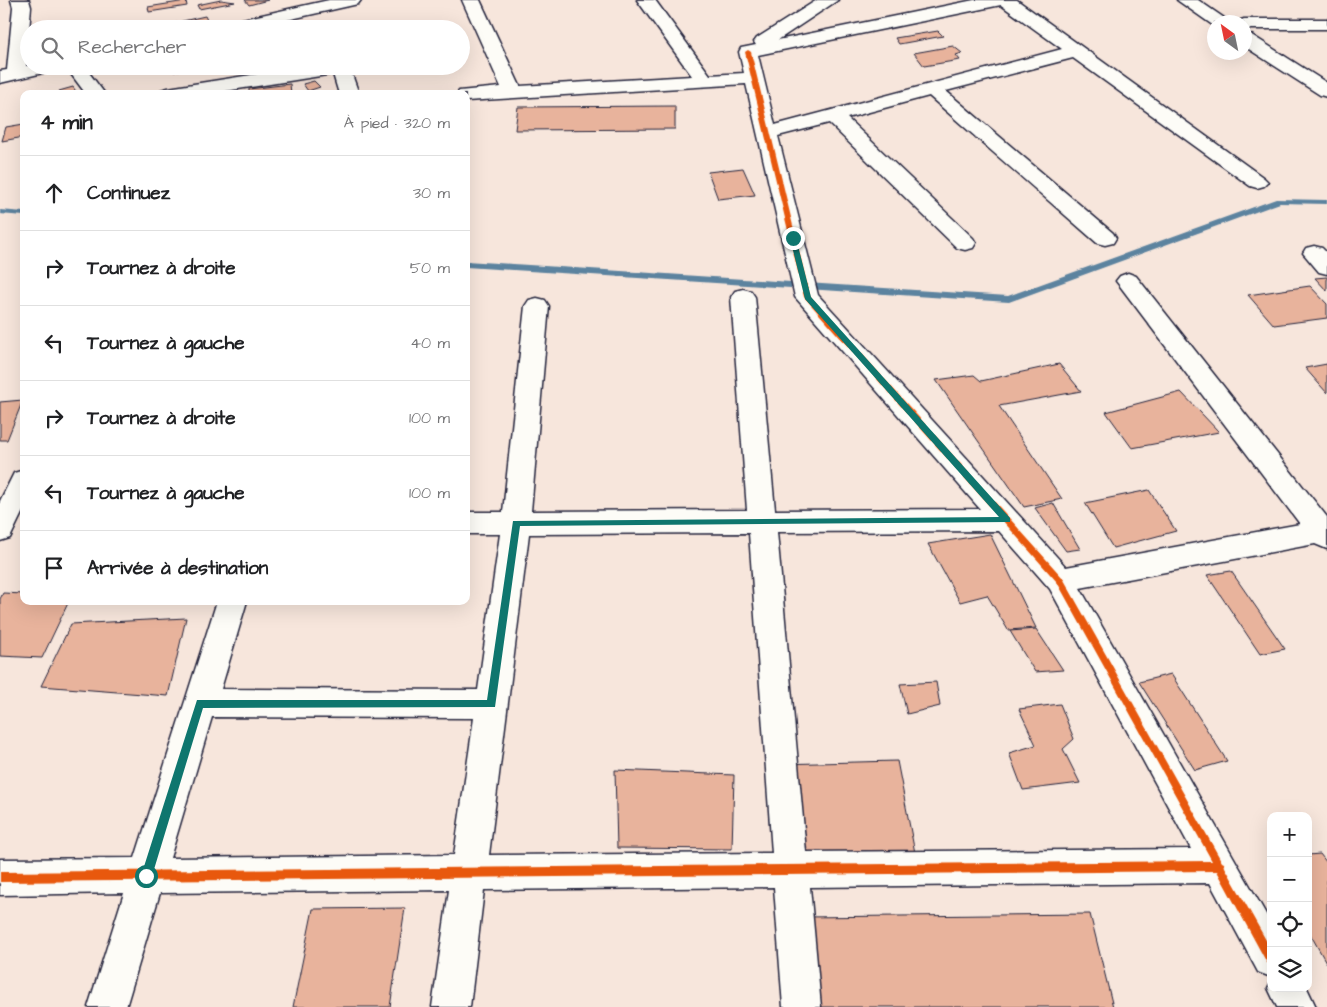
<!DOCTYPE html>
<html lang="fr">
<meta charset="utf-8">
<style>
:root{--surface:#fff;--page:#f6f6f6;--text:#202124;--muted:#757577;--line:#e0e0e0}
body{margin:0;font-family:"Architects Daughter",sans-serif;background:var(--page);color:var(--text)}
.controls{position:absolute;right:15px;bottom:15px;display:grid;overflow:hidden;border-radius:10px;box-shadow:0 5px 20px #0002}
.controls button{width:45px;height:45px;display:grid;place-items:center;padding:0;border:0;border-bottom:1px solid var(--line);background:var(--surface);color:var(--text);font:25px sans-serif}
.compass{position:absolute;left:1207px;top:15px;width:45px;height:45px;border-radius:50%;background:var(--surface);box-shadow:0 5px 20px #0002;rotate:327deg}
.stop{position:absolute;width:15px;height:15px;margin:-11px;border:4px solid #0f766e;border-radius:50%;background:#fff}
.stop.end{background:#0f766e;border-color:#fff;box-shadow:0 1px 5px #0008}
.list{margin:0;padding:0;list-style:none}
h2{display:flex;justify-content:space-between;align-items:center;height:65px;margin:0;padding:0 20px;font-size:21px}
h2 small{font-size:16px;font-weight:400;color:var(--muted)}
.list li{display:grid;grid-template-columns:32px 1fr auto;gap:15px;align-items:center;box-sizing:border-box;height:75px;padding:0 20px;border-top:1px solid var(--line)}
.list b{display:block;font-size:19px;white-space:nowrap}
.list em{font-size:16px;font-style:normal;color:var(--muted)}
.icon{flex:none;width:28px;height:28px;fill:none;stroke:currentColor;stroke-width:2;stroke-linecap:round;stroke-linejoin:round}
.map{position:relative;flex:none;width:1327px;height:1007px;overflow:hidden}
.search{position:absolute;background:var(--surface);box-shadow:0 5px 20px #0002;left:20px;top:20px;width:450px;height:55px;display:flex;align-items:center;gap:12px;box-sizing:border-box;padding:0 18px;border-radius:28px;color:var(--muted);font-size:19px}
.panel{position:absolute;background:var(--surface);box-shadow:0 5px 20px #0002;left:20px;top:90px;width:450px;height:515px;border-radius:10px}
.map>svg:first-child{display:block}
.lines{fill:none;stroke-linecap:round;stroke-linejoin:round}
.stream{fill:#5c839f;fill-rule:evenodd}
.building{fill:#e8b39c;stroke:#22223b}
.street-casing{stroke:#22223b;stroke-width:3}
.street{fill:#fdfcf7;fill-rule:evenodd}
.cycleway-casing{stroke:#fdfcf7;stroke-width:3}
.cycleway{fill:#e8590c;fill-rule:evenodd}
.route{fill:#0f766e}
</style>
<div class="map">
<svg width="1327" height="1007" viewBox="0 0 1327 1007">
<rect width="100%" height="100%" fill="#f7e6dc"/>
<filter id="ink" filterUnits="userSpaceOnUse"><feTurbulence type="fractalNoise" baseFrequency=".02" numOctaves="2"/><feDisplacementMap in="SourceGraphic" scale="10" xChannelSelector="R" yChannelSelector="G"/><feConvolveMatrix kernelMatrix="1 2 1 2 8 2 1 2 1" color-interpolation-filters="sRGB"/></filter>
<g filter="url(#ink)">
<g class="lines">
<!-- stream -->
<path class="stream" d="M1276,199l51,1v4l-47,-1 -271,99 -543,-35v-6l542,35z
M0,210l24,2v4l-24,-2z"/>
</g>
<!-- building -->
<path class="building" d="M221,0l14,2 -36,7 -2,-4z
M245,0h23l-19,5z
M186,1l1,5 -38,6 -1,-5z
M205,16l2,4 -32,7 -1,-4z
M300,22l7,7h-33z
M938,31l5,5 -44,8 -4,-6z
M953,46l9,7 -6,2 4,5 -36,6 -10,-13z
M171,66h23l-20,6z
M314,81l6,6 -12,4 -5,-7z
M290,84l1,10h-42v-5z
M73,87l4,6 -16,1 -2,-3z
M675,106v23l-160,1 3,-23z
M24,124v13l-22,4 4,-14z
M743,168l12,27 -37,4 -10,-27z
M1327,277v14l-12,-13z
M1310,286l17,18v14l-53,7 -26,-30z
M1059,364l22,27 -82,15 63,93 -38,8 -88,-127 38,-5 7,6z
M1327,364v29l-22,-25z
M1181,392l38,40 -87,16 -26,-36z
M23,400l-16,40h-7v-38z
M1149,490l27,41 -63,17 -28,-45z
M1053,503l27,46 -14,2 -31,-43z
M990,534l46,94 -28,2 -21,-35 -27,7 -32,-58z
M1231,571l54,78 -25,5 -53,-79z
M3,593l21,1v7h45l-27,57 -42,-2v-57z
M186,618l-18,78 -127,-10 30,-62z
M1036,629l27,41 -28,2 -25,-41z
M1171,674l56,87 -32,9 -56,-88z
M936,682l4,24 -33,8 -7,-30z
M1060,704l14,35 -11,10 17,34 -57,7 -14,-37 27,-8 -17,-36z
M897,761l19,97 -133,7 -5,-101z
M615,770l119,5 -2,74 -115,-1z
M1320,854l7,9v101l-19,-34v-75z
M405,908l-15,99h-97l20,-98z
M1090,914l23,93h-298l-10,-90z"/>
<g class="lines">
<defs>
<path id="street" d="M11,0h18l2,7 -5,59h32l-2,4 -56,13v-12l7,-1 6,-63z
M329,0h32l-3,4 -111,25h-34l3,-4z
M462,0h18l40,86 172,-10 -55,-76h18l55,75 34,-2 -5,-21 2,-4 15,-3 -2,-3 3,-4 60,-38h21l-60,40 196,-40h43l247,178 4,4 -4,4 -7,2 -7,-2 -177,-128 -127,33 167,142 3,5 -3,5 -8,2 -8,-2 -168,-147 -82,22 126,120 3,5 -3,5 -8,2 -8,-2 -128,-125 -51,13 40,159 248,272 234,-43 -180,-238 -4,-5 4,-5 8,-3 8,3 191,241v32l-12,-5 -235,44 191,335v54l-13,-5 -48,-89 -400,4 11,120h-38l-9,-120 -290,3 -14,117h-38l17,-117 -289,3 -34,114h-38l36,-114 -124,2v-36l135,-1 82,-257h30l-26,88 257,1 22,-156h-34v-22h37l22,-206 4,-6 8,-2 8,2 4,6 -18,205 216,-1 -16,-213 4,-6 8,-2 8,2 4,6 20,213 205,-1 -185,-212 -49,-213 -280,17v-7h-9l2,-3 42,-4zM1001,5l61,44 -287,76 -17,-70zM999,531l51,58 141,260 -385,3 -29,-320zM749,533l23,320 -283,2 40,-321zM212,717l262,1 -20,137 -284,3z
M1177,0h21l32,22h-16v4z
M1244,19h83v10h-83v-7h-8z
M1244,33l6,1 77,49v14l-7,-2 -76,-49z
M65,66h19l21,28h-19z
M309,66h40l10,28h-20l-6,-20 -127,20h-47l2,-4 7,-2z
M1314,246l8,2 5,5v21l-8,-2 -16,-19 3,-5z
M24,470v39l-14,29 -10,3v-40l14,-28z
M1271,982v6h36l9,19h-39l-9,-19z"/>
</defs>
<!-- street casing -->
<use href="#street" class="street-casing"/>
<!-- street -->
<use href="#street" class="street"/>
<defs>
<path id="cycleway" d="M748,50l3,2 59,244 253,282 159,284 2,1 1,4 46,82v15l-4,-1 -50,-92 -1217,11v-10l1212,-11 -155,-279 -253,-285 -59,-245z"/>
</defs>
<!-- cycleway casing -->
<use href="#cycleway" class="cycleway-casing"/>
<!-- cycleway -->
<use href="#cycleway" class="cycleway"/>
</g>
</g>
<!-- route -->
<path class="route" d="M793,235l3,3 15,59 199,221v4l-490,4 -25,181 -292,1 -51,168 -6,5 -3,-1 -2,-4 56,-176h290l26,-179 486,-4 -194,-218 -15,-61z"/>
</svg>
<div class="controls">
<button>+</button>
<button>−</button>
<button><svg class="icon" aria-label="locate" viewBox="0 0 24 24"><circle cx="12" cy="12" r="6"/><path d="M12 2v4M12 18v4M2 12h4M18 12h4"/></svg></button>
<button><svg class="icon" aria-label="layers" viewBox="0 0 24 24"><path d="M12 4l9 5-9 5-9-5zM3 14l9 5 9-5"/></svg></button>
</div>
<svg class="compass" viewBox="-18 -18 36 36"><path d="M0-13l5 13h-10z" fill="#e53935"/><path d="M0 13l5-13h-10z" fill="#757577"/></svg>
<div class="stop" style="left:146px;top:876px"></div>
<div class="stop end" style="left:793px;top:238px"></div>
<div class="search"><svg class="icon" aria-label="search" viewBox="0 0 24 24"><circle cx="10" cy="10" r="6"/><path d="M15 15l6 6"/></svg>Rechercher</div>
<section class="panel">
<h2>4 min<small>À pied · 320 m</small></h2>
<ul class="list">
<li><svg class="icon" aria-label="ahead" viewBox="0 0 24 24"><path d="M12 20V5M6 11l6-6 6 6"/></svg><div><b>Continuez</b></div><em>30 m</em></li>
<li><svg class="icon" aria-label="right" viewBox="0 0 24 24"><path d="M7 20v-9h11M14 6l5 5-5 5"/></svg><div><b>Tournez à droite</b></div><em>50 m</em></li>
<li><svg class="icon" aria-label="left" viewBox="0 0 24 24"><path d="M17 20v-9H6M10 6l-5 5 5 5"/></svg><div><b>Tournez à gauche</b></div><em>40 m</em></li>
<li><svg class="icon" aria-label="right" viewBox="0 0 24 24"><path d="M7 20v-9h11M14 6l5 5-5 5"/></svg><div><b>Tournez à droite</b></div><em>100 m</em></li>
<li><svg class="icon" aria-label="left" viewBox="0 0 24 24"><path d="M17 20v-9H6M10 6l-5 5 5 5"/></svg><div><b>Tournez à gauche</b></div><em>100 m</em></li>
<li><svg class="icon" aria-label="arrive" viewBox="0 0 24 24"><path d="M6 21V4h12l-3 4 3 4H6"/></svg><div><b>Arrivée à destination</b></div></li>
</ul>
</section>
</div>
